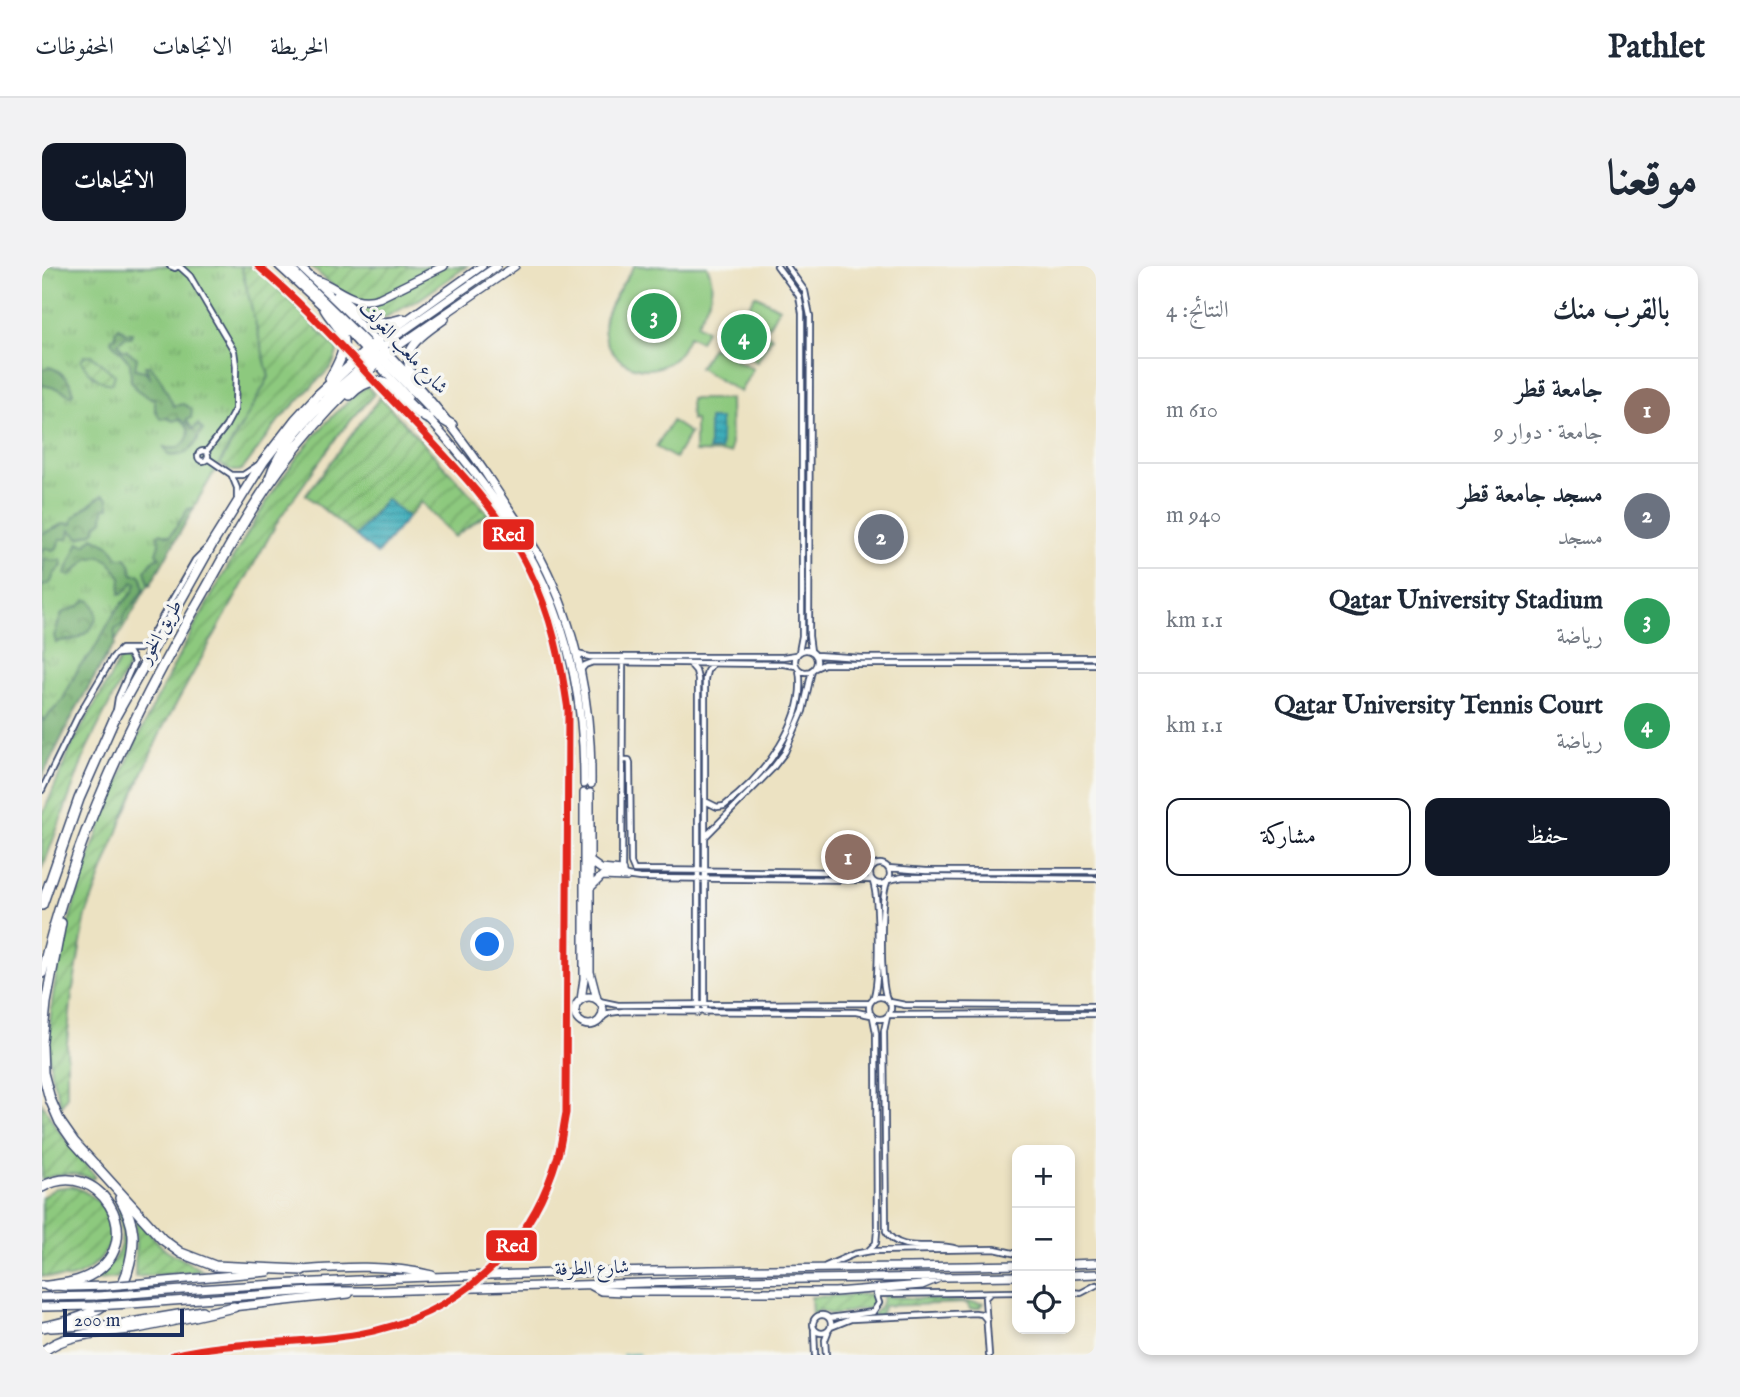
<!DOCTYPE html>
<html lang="ar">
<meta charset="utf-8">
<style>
:root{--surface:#fff;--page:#f2f2f3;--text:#1f2937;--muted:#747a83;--line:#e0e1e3;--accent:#111827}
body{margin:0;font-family:"IM FELL English",Amiri,serif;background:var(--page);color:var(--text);direction:rtl}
.controls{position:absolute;right:21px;bottom:21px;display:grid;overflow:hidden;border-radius:14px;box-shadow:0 4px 10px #0003}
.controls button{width:63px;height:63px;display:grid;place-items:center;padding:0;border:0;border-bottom:2px solid var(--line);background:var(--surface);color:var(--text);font:35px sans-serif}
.scale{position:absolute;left:21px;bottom:18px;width:121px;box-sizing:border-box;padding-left:7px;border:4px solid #1b2f5e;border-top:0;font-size:19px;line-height:24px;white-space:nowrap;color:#1b2f5e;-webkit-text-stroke:5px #f6f6f2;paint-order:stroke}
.you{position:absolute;left:446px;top:679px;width:24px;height:24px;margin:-18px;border:5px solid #fff;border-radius:50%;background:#1a73e8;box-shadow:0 0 0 10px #1a73e833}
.badge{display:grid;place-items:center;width:46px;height:46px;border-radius:50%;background:var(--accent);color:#fff;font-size:23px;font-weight:700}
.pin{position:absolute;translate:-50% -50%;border:4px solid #fff;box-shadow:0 2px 7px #0006}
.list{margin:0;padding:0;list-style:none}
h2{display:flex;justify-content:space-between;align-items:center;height:91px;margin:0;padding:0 28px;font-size:30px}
h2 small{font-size:23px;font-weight:400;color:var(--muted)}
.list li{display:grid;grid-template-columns:46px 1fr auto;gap:21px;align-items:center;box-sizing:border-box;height:105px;padding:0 28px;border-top:2px solid var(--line)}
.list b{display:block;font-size:26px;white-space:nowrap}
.list p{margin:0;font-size:23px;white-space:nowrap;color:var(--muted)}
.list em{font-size:23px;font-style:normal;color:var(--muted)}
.actions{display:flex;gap:14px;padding:21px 28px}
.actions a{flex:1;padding:16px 0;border:2px solid var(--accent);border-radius:14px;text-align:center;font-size:24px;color:var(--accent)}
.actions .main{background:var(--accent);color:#fff}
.icon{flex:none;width:38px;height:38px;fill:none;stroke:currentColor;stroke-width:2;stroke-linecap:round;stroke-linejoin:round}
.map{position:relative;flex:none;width:1054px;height:1089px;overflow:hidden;direction:ltr;border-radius:14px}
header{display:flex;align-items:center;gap:42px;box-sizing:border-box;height:98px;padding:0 35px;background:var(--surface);border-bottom:2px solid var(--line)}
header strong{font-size:33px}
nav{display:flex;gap:38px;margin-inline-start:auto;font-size:24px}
.intro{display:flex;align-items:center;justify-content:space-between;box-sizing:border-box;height:168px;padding:0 42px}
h1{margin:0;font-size:49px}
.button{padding:18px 32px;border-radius:14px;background:var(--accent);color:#fff;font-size:24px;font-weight:700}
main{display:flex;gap:42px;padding:0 42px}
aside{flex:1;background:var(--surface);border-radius:14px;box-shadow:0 4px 10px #0003}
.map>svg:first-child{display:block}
.grass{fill:url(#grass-tufts);stroke:#547c6e;stroke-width:2}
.forest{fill:url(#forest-crowns);stroke:#466e66;stroke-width:2}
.garden{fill:url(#garden-furrows);stroke:#547c6e;stroke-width:2}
.pitch{fill:#8dc97e;stroke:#547c6e;stroke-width:2}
.water{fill:url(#water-rules);stroke:#2c6e8c;stroke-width:2}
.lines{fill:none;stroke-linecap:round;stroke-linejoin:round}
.stream{stroke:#3dadb9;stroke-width:2}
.minor-casing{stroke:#3a4a6d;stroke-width:8}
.primary-casing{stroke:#3a4a6d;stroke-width:10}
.motorway-casing{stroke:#3a4a6d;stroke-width:12}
.minor{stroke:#fff;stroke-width:4.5}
.primary{stroke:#fff;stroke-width:7}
.motorway{stroke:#fff;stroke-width:9}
.primary-bridge-casing{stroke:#3a4a6d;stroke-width:10;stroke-linecap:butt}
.primary-bridge{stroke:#fff;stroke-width:7}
.metro-1-casing{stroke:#f6f6f2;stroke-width:12}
.metro-1{stroke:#e2251c;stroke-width:7}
.labels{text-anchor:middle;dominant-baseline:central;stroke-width:7;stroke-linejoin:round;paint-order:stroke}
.street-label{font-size:19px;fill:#1b2f5e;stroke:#f6f6f2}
.line-badge{stroke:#f6f6f2;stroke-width:2.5}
.badge-label{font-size:19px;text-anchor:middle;font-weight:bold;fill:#fff}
</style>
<header>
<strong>Pathlet</strong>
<nav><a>الخريطة</a><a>الاتجاهات</a><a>المحفوظات</a></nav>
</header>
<div class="intro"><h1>موقعنا</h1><a class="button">الاتجاهات</a></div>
<main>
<aside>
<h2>بالقرب منك<small>النتائج: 4</small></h2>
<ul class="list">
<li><span class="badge" style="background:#8d6e63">1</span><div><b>جامعة قطر</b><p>جامعة · دوار 9</p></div><em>610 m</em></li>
<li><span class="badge" style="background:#6b7280">2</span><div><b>مسجد جامعة قطر</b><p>مسجد</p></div><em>940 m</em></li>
<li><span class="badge" style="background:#2e9e5b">3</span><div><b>Qatar University Stadium</b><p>رياضة</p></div><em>1.1 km</em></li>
<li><span class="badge" style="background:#2e9e5b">4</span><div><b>Qatar University Tennis Court</b><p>رياضة</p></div><em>1.1 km</em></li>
</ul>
<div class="actions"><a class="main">حفظ</a><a>مشاركة</a></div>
</aside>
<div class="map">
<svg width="1054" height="1089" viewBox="0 0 1054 1089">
<defs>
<pattern id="grass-tufts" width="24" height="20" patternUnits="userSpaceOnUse" patternTransform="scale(1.75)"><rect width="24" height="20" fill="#8dc97e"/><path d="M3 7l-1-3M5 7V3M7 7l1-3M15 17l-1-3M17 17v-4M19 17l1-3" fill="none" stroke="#72a46a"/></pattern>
<pattern id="forest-crowns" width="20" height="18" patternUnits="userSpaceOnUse" patternTransform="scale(1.75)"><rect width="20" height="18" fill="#72ad6d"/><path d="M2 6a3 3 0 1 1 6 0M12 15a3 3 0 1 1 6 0" fill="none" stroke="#5d8d5d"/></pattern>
<pattern id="garden-furrows" width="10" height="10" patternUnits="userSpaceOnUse" patternTransform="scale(1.75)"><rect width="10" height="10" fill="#8dc97e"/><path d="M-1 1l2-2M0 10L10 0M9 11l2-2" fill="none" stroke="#72a46a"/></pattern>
<pattern id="water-rules" width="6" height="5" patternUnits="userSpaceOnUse" patternTransform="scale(1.75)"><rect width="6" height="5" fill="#3dadb9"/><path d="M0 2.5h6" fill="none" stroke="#328d9a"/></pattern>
</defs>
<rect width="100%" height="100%" fill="#f6f6f2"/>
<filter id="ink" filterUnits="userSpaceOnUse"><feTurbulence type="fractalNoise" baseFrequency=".0143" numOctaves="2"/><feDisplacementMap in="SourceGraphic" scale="14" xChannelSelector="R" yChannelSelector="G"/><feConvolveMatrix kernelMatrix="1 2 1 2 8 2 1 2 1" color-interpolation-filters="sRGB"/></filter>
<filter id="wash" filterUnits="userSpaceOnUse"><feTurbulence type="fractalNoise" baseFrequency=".00686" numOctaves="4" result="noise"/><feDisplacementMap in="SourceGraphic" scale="28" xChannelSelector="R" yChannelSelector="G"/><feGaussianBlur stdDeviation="1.57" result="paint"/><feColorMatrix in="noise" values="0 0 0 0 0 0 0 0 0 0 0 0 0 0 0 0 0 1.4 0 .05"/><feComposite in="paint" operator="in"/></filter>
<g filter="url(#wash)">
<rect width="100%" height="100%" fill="#ece2c2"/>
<!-- grass -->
<path class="grass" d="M0,0h199l7,25 2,-1 19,87 -23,47 -5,2 -165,283 -34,68z"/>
<!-- forest -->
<path class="forest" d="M77,61l7,6h6l-1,4h-6l-7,6 4,7h4l11,8 -2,11 10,2 6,8 -6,-13h5c13,12 16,27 24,40l9,-2 9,5 -1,9 -5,2 7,9 5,-5 5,6 -4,4c-2,14 -17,24 -31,21l-4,-8c21,7 35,-18 15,-28l-6,2 -6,-3 -7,1 -5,-10v-10l-9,-3 -10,-7 -5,-9 -1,-17 -19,-22 1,-3 4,-1 -1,-5z
M7,101c11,3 25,15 24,27l-3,1 -11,-6 -17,-4v-16z
M60,229l6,3 1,9 -5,2 -1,11 -6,5 -3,7 -14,6 -10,-8 -2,9h-8l-3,9 -4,2 -7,-2 -4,5v-19l23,-11 7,1 1,-6z
M152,242l-44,77 -1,-1 -4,-13 9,-12 5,-2 -3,-4 3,-9 -1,-9 3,-2 9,3 18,-27z
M51,271l17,9 9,12h7l4,6 2,9 3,2 4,-1 3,3 2,13 -19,25 -3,10 -7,5v15l-6,6 -33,58 -34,68v-55l20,-21 17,-34 13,-14 23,-41 18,-20 3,-8 -3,-2 -8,10 -5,2 1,-17 -12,-16 -9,-5 -12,3 -18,17 -5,-2 14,-32 6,3z
M2,293l11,2 6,-2 1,7 -8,8 -3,8 -9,5z
M44,334l5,1c2,3 4,6 5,10 3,13 -12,26 -24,29 -7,1 -10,-1 -16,3l-2,-7 8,-23 18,-7z"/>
<!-- garden -->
<path class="garden" d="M199,0h12l17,14 68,70 -6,16 -53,54 -36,49c-8,5 -16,0 -23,-5l49,-87z
M268,0h157l-47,33 -36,19 -17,-3z
M49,89l24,20 -3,8c-12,2 -25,-12 -31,-22l3,-5z
M325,120l7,8 -35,40 -60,85 -118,212 -38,87 -37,97 -14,79 -5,50v52l-7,12c1,-13 -7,-23 -9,-35 -5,-32 1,-79 8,-111 30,-135 94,-263 162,-383 39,-69 82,-145 146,-193z
M338,131l108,116 -34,24 -33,-35 -13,15 -22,-18 -30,37 -50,-41z
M79,392l6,1 2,6 -41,81 -46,124v-54l31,-73z
M0,837l14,24 39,49 -2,3c-17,-7 -34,-7 -51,1z
M30,920c34,12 56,45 26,75 -7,8 -18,15 -28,17 -9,1 -20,-2 -28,-2v-79l14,-9z
M73,932c17,31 18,48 3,80l-22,2c31,-33 30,-39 19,-82z
M94,952l27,30 40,23 -68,6z
M829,1028l6,8 -3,5 -41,8 -14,-5 -7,6 -1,-19z
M841,1030l100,7 -4,5 -9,1 -3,-6 -83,3 -4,10 -16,1c10,-4 18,-6 19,-21z"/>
<!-- pitch -->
<path class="pitch" d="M592,0h73c11,22 0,39 -10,58l9,6 -6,12 -11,-6c-5,9 -9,20 -19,26 -31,20 -72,-6 -65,-43 3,-15 21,-39 29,-53z
M713,29l24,13 -12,21 -24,-14z
M688,47l42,24 -15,25 -41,-24z
M670,81l41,22 -13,23 -41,-24z
M648,133h40l1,54 -36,-1v-32h-4z
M630,155l18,12 -15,25 -19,-11z"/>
<!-- water -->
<path class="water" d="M667,153h11l1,31h-12z
M344,233l22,18 -31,37 -21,-18z"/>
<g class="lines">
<!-- stream -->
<path class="stream" d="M581,1089l16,-1"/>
</g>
</g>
<g filter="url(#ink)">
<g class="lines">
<defs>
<path id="minor" d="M128,0l5,2 3,-2
M137,0l11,10 44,75 2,15 -1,43 -9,17 -20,26
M735,0l22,30 3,17v323l-3,16
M745,0l18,25 5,25 -1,320 2,15
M156 190a5 5 0 1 1 10 0a5 5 0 1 1-10 0Z
M165,192l25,17h11l18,-12
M190,210l5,12v10
M753 395a11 11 0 1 1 22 0a11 11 0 1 1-22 0Z
M535,388l13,3h193l13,-2
M774,389l46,3 234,-1
M581,391l-1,214 3,5 15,2 232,2
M648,398l6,7 2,8v334
M773,402l9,-4h272
M538,405l5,-6 8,-3 190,2 13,2
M74,445l2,-13 16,-36 -5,-9 -12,1
M581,494h6l1,3 1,100 3,7 217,2 22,-5
M0,524l36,-74 35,-59 8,-8h18l7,-4 49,-85 11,-11
M663,535l12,6 7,-1c39,-29 84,-85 75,-136
M664,570l66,-67 13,-17 18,-41 9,-41
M828 608a10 10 0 1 1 20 0a10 10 0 1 1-20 0Z
M846,602l38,3h170
M846,614l15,-3 193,2
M845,616c-7,18 -7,100 0,117
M827 742a11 11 0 1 1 22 0a11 11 0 1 1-22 0Z
M831,733c7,-16 6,-100 0,-117
M557,735l19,4 252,-2
M848,736l15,3 191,1
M663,747v-334l2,-8 5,-7
M847,749l207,-1
M845,751l-3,14 2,200c13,24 48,10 71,18
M558,753l9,-6 15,-2 232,1 15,3
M826,985l8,-8 1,-12 -1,-198 -3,-16
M784,1000l28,-12 17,-3 124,-2 22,5
M1028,1026l11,1 15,-8
M834,1028l141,-2
M771 1058a9 9 0 1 1 18 0a9 9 0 1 1-18 0Z
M787,1052l44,-6 6,-9 -3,-9
M789,1061l20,-8 124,-6 7,1 5,6
M772,1064l1,25
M784,1089l-1,-15 3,-8
M947,1089l-4,-57 5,-5"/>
<path id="primary" d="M237,0l48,44
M246,0l85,83
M257,0c71,66 140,135 193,217 16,25 34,49 49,76 36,68 51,148 50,225
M273,13c24,8 37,28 64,19l65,-32
M295,29c25,20 30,34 66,23
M296,55l70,76
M335,75l105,-75
M339,83l15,-13 101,-70
M346,87l127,-87
M371,110c-17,-27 13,-43 32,-57
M384,150c103,113 159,212 158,368
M548,527v179l7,27
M549,596l10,7 21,2
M550,620l10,-10 24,1
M533 745a14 14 0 1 1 28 0a14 14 0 1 1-28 0Z
M539,734l3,-21v-186
M1028,998l26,-1
M256,1004c43,-3 92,-6 134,5
M1028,1009l26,-1
M89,1018l137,-12
M0,1019l27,2 39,-1
M548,1019l11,6 24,1h210l87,-7 17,-7
M88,1028c295,-24 591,-23 887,-29
M0,1031l55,-1
M89,1038l181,-13h65l368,-11 272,-4
M0,1041l53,-1
M190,1041l117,-13
M9,1062l68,-4 83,-14"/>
<path id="motorway" d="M283,43c4,7 9,12 13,18 12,20 1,35 -8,52
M338,90l60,62 12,7
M308,129c38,-38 52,14 79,24
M228,212c10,-32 38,-60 62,-84 14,-14 43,-31 45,-53
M0,639l37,-106 37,-84 96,-171 51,-82 33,-43 22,-24 59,-54
M0,707c31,-132 89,-255 157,-372 18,-31 34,-62 53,-92 37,-59 84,-111 136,-156
M0,776l4,-39 15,-80
M0,780l1,27 7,26 10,23 14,20 88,97 19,14 34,13 87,4
M0,921c57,-32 106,52 52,86 -14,9 -30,11 -46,13
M1,1061c25,-5 52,-12 71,-30 7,-6 10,-16 13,-24 9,-30 9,-48 -7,-75
M0,1086c27,-21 62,-19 95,-24 32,-6 64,-14 97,-21"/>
</defs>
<!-- minor casing -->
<use href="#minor" class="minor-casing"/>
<!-- primary casing -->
<use href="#primary" class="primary-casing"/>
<!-- motorway casing -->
<use href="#motorway" class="motorway-casing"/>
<!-- minor -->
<use href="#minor" class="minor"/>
<!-- primary -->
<use href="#primary" class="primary"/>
<!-- motorway -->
<use href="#motorway" class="motorway"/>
<defs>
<path id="primary-bridge" d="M66,1020l23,-2
M55,1030l33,-2
M53,1040l36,-2"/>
</defs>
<!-- primary-bridge casing -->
<use href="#primary-bridge" class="primary-bridge-casing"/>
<!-- primary-bridge -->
<use href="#primary-bridge" class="primary-bridge"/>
<defs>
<path id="metro-1" d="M131,1089c61,-15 124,-10 186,-21 98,-18 171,-82 199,-179 4,-14 5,-28 8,-42l2,-403c-7,-48 -16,-94 -38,-138 -32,-67 -90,-121 -140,-174 -43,-45 -84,-92 -132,-132"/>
</defs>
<!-- metro-1 casing -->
<use href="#metro-1" class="metro-1-casing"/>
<!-- metro-1 -->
<use href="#metro-1" class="metro-1"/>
</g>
</g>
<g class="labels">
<!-- street labels -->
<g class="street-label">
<text transform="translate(361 82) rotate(47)">شارع ملعب الغولف</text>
<text transform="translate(119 366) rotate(-61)">طريق الخور</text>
<text transform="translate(550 1003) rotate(-2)">شارع الطرفة</text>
</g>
</g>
<g class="line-badge">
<rect x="440" y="252" width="53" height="33" rx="7" fill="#e2251c"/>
<rect x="443" y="963" width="53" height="33" rx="7" fill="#e2251c"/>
</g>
<g class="badge-label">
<text x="466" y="275">Red</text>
<text x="470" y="986">Red</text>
</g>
</svg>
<div class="controls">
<button>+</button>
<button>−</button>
<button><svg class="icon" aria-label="locate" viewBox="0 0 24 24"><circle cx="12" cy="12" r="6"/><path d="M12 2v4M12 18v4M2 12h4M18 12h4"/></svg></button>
</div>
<div class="scale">200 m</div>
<div class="you"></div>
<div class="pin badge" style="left:806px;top:591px;background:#8d6e63">1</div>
<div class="pin badge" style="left:839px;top:271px;background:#6b7280">2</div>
<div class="pin badge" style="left:612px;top:50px;background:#2e9e5b">3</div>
<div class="pin badge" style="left:702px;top:71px;background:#2e9e5b">4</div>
</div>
</main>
